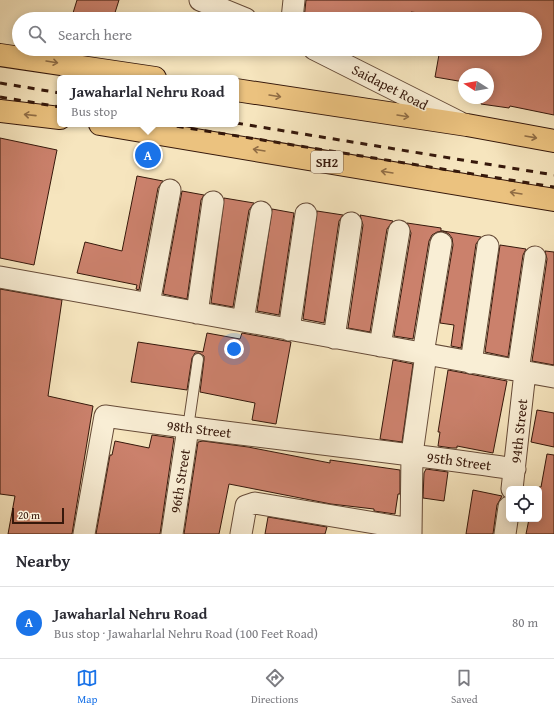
<!DOCTYPE html>
<meta charset="utf-8">
<style>
:root{--surface:#fff;--page:#f2f2f3;--text:#2b2b33;--muted:#7c7c81;--line:#e1e1e2;--accent:#1a73e8}
body{margin:0;font-family:"Gentium Book Plus",serif;background:var(--page);color:var(--text)}
.controls{position:absolute;right:12px;bottom:12px;display:grid;overflow:hidden;border-radius:6px;box-shadow:0 2px 10px #0003}
.controls button{width:36px;height:36px;display:grid;place-items:center;padding:0;border:0;border-bottom:1px solid var(--line);background:var(--surface);color:var(--text);font:20px sans-serif}
.compass{position:absolute;left:458px;top:68px;width:36px;height:36px;border-radius:50%;background:var(--surface);box-shadow:0 2px 10px #0003;rotate:281deg}
.scale{position:absolute;left:12px;bottom:10px;width:52px;box-sizing:border-box;padding-left:4px;border:2px solid #36180b;border-top:0;font-size:11px;line-height:14px;white-space:nowrap;color:#36180b;-webkit-text-stroke:3px #f9eed5;paint-order:stroke}
.you{position:absolute;left:234px;top:349px;width:14px;height:14px;margin:-10px;border:3px solid #fff;border-radius:50%;background:#1a73e8;box-shadow:0 0 0 6px #1a73e833}
.badge{display:grid;place-items:center;width:26px;height:26px;border-radius:50%;background:var(--accent);color:#fff;font-size:13px;font-weight:700}
.pin{position:absolute;translate:-50% -50%;border:2px solid #fff;box-shadow:0 1px 4px #0006}
.popup{position:absolute;left:57px;top:75px;width:182px;height:52px;box-sizing:border-box;display:grid;place-content:center;border-radius:6px;background:var(--surface);filter:drop-shadow(0 1px 3px #0005);font-size:13px;white-space:nowrap;color:var(--muted)}
.popup b{font-size:15px;color:var(--text)}
.popup::after{content:'';position:absolute;left:50%;top:100%;margin-left:-8px;border:8px solid transparent;border-top-color:var(--surface)}
.list{margin:0;padding:0;list-style:none}
h2{display:flex;justify-content:space-between;align-items:center;height:52px;margin:0;padding:0 16px;font-size:17px}
h2 small{font-size:13px;font-weight:400;color:var(--muted)}
.list li{display:grid;grid-template-columns:26px 1fr auto;gap:12px;align-items:center;box-sizing:border-box;height:72px;padding:0 16px;border-top:1px solid var(--line)}
.list b{display:block;font-size:15px;white-space:nowrap}
.list p{margin:0;font-size:13px;white-space:nowrap;color:var(--muted)}
.list em{font-size:13px;font-style:normal;color:var(--muted)}
.icon{flex:none;width:22px;height:22px;fill:none;stroke:currentColor;stroke-width:2;stroke-linecap:round;stroke-linejoin:round}
.map{position:relative;flex:none;width:554px;height:534px;overflow:hidden}
.search{position:absolute;background:var(--surface);box-shadow:0 2px 10px #0003;left:12px;right:12px;top:12px;height:44px;display:flex;align-items:center;gap:10px;box-sizing:border-box;padding:0 14px;border-radius:22px;color:var(--muted);font-size:15px}
.sheet{height:124px;background:var(--surface)}
nav{display:flex;justify-content:space-around;align-items:center;box-sizing:border-box;height:56px;border-top:1px solid var(--line);background:var(--surface);font-size:11px;color:var(--muted)}
nav a{display:grid;justify-items:center;gap:2px}
nav .on{color:var(--accent)}
.map>svg:first-child{display:block}
.building{fill:#cb816c;stroke:#36180b}
.lines{fill:none;stroke-linecap:round;stroke-linejoin:round}
.service-casing{stroke:#664b38;stroke-width:12}
.minor-casing{stroke:#664b38;stroke-width:23}
.primary-casing{stroke:#36180b;stroke-width:24}
.service{stroke:#f9eed5;stroke-width:10}
.minor{stroke:#f9eed5;stroke-width:21}
.primary{stroke:#ebc27f;stroke-width:22}
.rail{stroke:#36180b;stroke-width:3;stroke-dasharray:7 7;stroke-linecap:butt}
.oneway{stroke:#906d45}
.labels{text-anchor:middle;dominant-baseline:central;stroke-width:3;stroke-linejoin:round;paint-order:stroke}
.shield{fill:#f9eed5;stroke:#705848;stroke-width:1}
.shield-label{font-size:13px;font-weight:bold;fill:#36180b}
.street-label{font-size:14px;fill:#36180b;stroke:#f9eed5}
</style>
<div class="map">
<svg width="554" height="534" viewBox="0 0 554 534">
<rect width="100%" height="100%" fill="#f6e5be"/>
<filter id="stains"><feTurbulence type="fractalNoise" baseFrequency=".005" numOctaves="4"/><feColorMatrix values="0 0 0 0 .2 0 0 0 0 .09 0 0 0 0 .02 0 0 0 .5 -.17"/></filter>
<radialGradient id="worn" r=".72"><stop offset=".6" stop-color="#630" stop-opacity="0"/><stop offset="1" stop-color="#630" stop-opacity=".3"/></radialGradient>
<!-- building -->
<path class="building" d="M77,0h42l-6,19h-19l-21,-6z
M306,0h248v115l-44,-9 -1,2 -28,-4 1,-6h6v-24h-24v8l-29,-5 5,-28h95v-30h-69l-55,-7 -1,7h-106z
M0,138l57,12 -23,115 -34,-7z
M137,176l26,5 -5,7 -19,102 -3,-1 1,-4 -60,-12 8,-31 37,9z
M182,191l22,4 -3,5 -14,99 -24,-5z
M224,198l30,5 -5,7 -16,97 -22,-4z
M272,209l22,4 -15,102 -22,-4z
M317,211l26,4 -4,6 -15,102 -21,-4z
M360,215l33,6 -6,8 -17,103 -22,-4 15,-103z
M407,223l34,5v3h2l-6,1 -5,3 -3,6 -16,98 -19,-3 17,-103z
M443,231l38,6 -5,7 -15,104 -10,-2 3,-21 -14,-2 13,-78 -1,-7 -3,-4z
M500,245l26,4 -3,6 -15,102 -23,-5z
M545,251l9,1v113l-22,-4 15,-102z
M0,289l62,11 -14,96 45,10 -21,128h-64l7,-38 -15,-2z
M207,333l33,6 2,-6 49,9 -15,82 -24,-4 3,-17 -55,-11 4,-32v-4l-5,-3h-4l-3,5 -5,32 -56,-8 7,-40 65,10z
M393,360l20,4 -11,78 -22,-3z
M448,370l59,11 -14,72 -36,-7v2h-5l-14,-2 2,-14h-2z
M537,410l17,3v34l-23,-5z
M152,435l22,3 -14,96h-64l14,-79h2l3,-14 34,7z
M203,441l45,6 82,16v-3l70,10v24h-2l-3,20 -21,-3v-2l-43,-5 -102,-20 -10,50h-35l14,-92z
M547,454l7,1v79h-28l3,-15h10v-32h2z
M426,469l22,3 -4,29 -21,-3 1,-25z
M473,490l29,6 -5,9 -4,29h-27z
M268,517l59,10 -2,7h-60z"/>
<g class="lines">
<defs>
<path id="service" d="M188,428l10,-69"/>
<path id="minor" d="M200,0l46,19
M292,19l2,-19
M314,49l145,73
M0,277l554,100
M149,304l21,-114
M197,313l16,-111
M243,321l18,-109
M289,330l17,-116
M334,338l17,-115
M380,346l19,-115
M423,354l18,-111
M471,363l17,-117
M518,371l17,-114
M512,489l13,-117
M84,534l21,-118c136,20 274,33 410,53
M172,534l16,-106
M241,534l5,-28 9,-3 156,26
M411,534l1,-80 14,-100
M505,534l4,-27"/>
<path id="primary" d="M0,55l155,23
M236,90l231,35 87,16
M0,111l60,7
M100,124l454,76"/>
</defs>
<!-- service casing -->
<use href="#service" class="service-casing"/>
<!-- minor casing -->
<use href="#minor" class="minor-casing"/>
<!-- primary casing -->
<use href="#primary" class="primary-casing"/>
<!-- service -->
<use href="#service" class="service"/>
<!-- minor -->
<use href="#minor" class="minor"/>
<!-- primary -->
<use href="#primary" class="primary"/>
<!-- rail -->
<path class="rail" d="M0,83l60,10
M0,97l60,10
M236,123l318,52
M163,124l391,63"/>
</g>
<!-- one-way arrows -->
<defs><path id="oneway-shaft" d="M-6 0H5M1.5-3L5.5 0L1.5 3" fill="none" stroke-width="1.6" stroke-linecap="round" stroke-linejoin="round"/></defs>
<g class="oneway">
<use href="#oneway-shaft" transform="translate(52 62) rotate(9)"/>
<use href="#oneway-shaft" transform="translate(275 96) rotate(9)"/>
<use href="#oneway-shaft" transform="translate(30 115) rotate(-174)"/>
<use href="#oneway-shaft" transform="translate(403 116) rotate(9)"/>
<use href="#oneway-shaft" transform="translate(531 137) rotate(10)"/>
<use href="#oneway-shaft" transform="translate(259 150) rotate(-171)"/>
<use href="#oneway-shaft" transform="translate(387 172) rotate(-171)"/>
<use href="#oneway-shaft" transform="translate(516 193) rotate(-171)"/>
</g>
<g class="labels">
<!-- shield labels -->
<rect class="shield" x="311" y="151" width="32" height="22" rx="3"/>
<g class="shield-label">
<text x="327" y="162">SH2</text>
</g>
<!-- street labels -->
<g class="street-label">
<text transform="translate(390 87) rotate(27)">Saidapet Road</text>
<text transform="translate(199 429) rotate(7)">98th Street</text>
<text transform="translate(519 431) rotate(-84)">94th Street</text>
<text transform="translate(459 461) rotate(8)">95th Street</text>
<text transform="translate(180 481) rotate(-81)">96th Street</text>
</g>
</g>
<rect width="100%" height="100%" filter="url(#stains)"/>
<rect width="100%" height="100%" fill="url(#worn)"/>
</svg>
<div class="controls">
<button><svg class="icon" aria-label="locate" viewBox="0 0 24 24"><circle cx="12" cy="12" r="6"/><path d="M12 2v4M12 18v4M2 12h4M18 12h4"/></svg></button>
</div>
<svg class="compass" viewBox="-18 -18 36 36"><path d="M0-13l5 13h-10z" fill="#e53935"/><path d="M0 13l5-13h-10z" fill="#7c7c81"/></svg>
<div class="scale">20 m</div>
<div class="you"></div>
<div class="pin badge" style="left:148px;top:155px">A</div>
<div class="popup"><b>Jawaharlal Nehru Road</b>Bus stop</div>
<div class="search"><svg class="icon" aria-label="search" viewBox="0 0 24 24"><circle cx="10" cy="10" r="6"/><path d="M15 15l6 6"/></svg>Search here</div>
</div>
<section class="sheet">
<h2>Nearby<small></small></h2>
<ul class="list">
<li><span class="badge">A</span><div><b>Jawaharlal Nehru Road</b><p>Bus stop · Jawaharlal Nehru Road (100 Feet Road)</p></div><em>80 m</em></li>
</ul>
</section>
<nav>
<a class="on"><svg class="icon" aria-label="map" viewBox="0 0 24 24"><path d="M3 6l6-2 6 2 6-2v14l-6 2-6-2-6 2zM9 4v14M15 6v14"/></svg>Map</a>
<a><svg class="icon" aria-label="directions" viewBox="0 0 24 24"><path d="M12 3l9 9-9 9-9-9zM9 14v-3h6M13 9l2 2-2 2"/></svg>Directions</a>
<a><svg class="icon" aria-label="saved" viewBox="0 0 24 24"><path d="M7 4h10v16l-5-4-5 4z"/></svg>Saved</a>
</nav>
